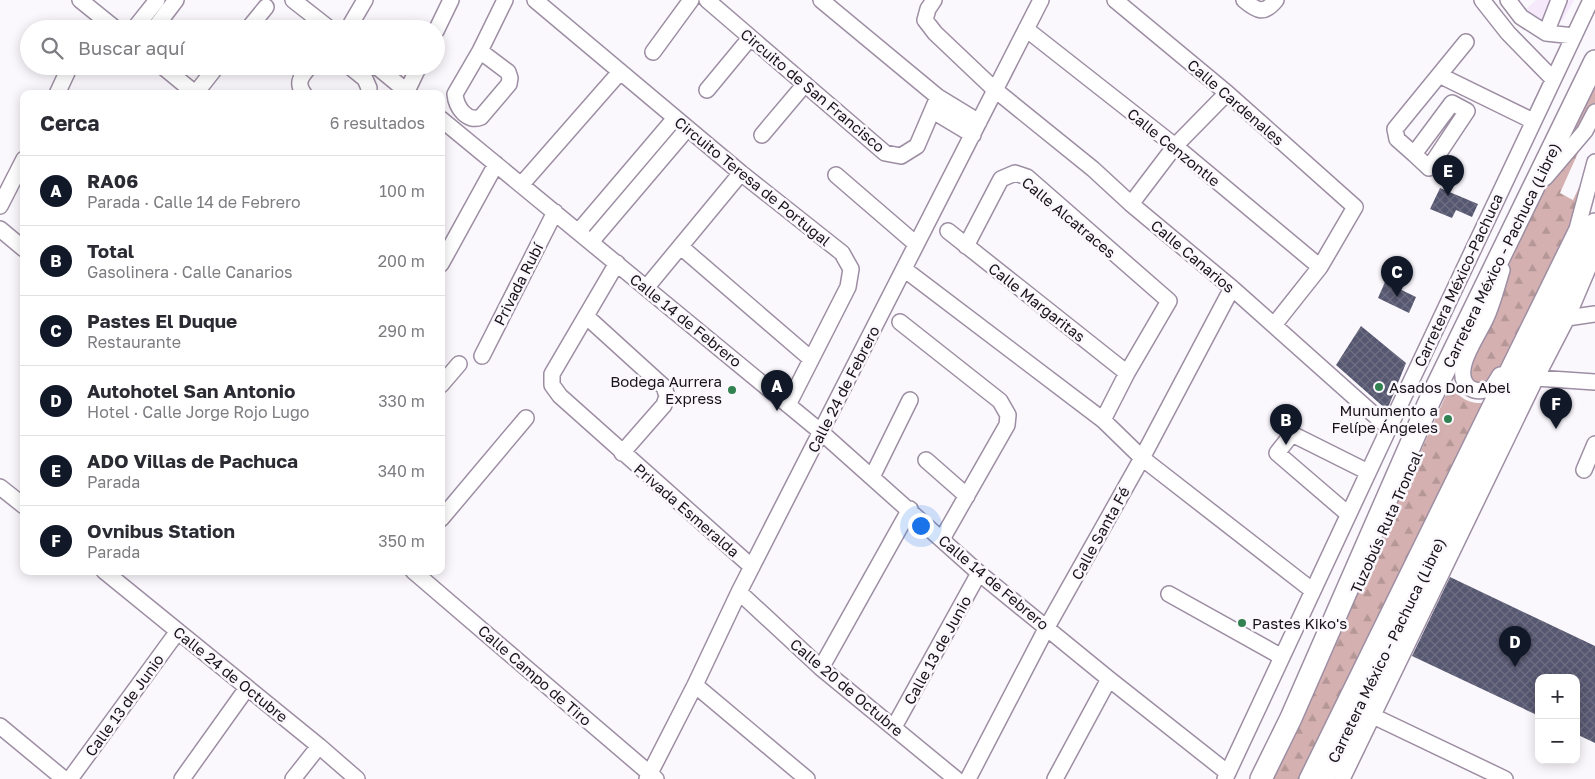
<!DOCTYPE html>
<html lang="es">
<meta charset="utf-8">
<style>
:root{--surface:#fff;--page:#f7f7f7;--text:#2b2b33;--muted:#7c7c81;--line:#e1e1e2;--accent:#111827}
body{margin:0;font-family:"Golos Text",sans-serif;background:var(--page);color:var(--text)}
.controls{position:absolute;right:15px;bottom:15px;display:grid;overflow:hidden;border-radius:10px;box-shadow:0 2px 12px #0003}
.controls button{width:45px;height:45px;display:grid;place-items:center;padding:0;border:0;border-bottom:1px solid var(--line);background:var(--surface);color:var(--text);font:25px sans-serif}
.you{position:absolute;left:920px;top:525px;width:18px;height:18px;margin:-12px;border:4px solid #fff;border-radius:50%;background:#1a73e8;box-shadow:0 0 0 8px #1a73e833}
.badge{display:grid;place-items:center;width:32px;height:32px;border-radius:50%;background:var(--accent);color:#fff;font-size:16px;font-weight:700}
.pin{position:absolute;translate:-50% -41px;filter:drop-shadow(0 1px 2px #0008)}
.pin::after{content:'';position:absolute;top:26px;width:18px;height:15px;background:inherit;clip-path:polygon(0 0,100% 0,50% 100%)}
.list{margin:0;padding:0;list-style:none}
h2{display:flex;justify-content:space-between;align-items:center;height:65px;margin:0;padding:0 20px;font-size:21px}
h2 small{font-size:16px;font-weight:400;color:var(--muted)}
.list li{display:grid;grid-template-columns:32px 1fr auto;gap:15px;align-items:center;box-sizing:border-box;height:70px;padding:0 20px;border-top:1px solid var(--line)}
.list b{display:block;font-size:19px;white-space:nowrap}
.list p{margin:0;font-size:16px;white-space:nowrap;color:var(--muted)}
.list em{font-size:16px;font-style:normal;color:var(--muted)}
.icon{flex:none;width:28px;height:28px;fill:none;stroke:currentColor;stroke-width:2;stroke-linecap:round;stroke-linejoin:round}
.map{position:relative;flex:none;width:1595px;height:779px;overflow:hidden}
.search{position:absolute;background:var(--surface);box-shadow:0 2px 12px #0003;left:20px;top:20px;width:425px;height:55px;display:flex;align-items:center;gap:12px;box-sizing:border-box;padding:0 18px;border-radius:28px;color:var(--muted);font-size:19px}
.panel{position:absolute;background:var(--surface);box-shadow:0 2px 12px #0003;left:20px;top:90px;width:425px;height:485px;border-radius:10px}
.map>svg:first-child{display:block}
.built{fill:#f5e9fb}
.forest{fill:url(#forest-firs)}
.building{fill:url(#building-cross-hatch)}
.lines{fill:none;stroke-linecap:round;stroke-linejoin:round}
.minor-casing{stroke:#9d8ea3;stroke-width:18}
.highway-casing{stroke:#9d8ea3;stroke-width:24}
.minor{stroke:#fff;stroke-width:15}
.highway{stroke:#fff;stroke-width:21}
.poi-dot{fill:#328151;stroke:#fbf8fd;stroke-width:2}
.labels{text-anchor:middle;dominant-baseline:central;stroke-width:5;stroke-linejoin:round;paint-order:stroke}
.street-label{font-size:15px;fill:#18131b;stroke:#fbf8fd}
.poi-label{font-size:15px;fill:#18131b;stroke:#fbf8fd;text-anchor:end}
</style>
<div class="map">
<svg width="1595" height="779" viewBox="0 0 1595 779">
<defs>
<pattern id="forest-firs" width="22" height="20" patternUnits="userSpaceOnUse" patternTransform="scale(1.25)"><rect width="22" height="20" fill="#d4b1b0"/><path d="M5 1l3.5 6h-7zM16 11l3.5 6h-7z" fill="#b59797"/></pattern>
<pattern id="building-cross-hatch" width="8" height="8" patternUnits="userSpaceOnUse" patternTransform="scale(1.25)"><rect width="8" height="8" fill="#565770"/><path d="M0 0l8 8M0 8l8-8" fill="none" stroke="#6f6f83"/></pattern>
</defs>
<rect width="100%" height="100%" fill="#fbf8fd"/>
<!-- built -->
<path class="built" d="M1536,0h38l-11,20 -9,4 -13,-1 -17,-12z"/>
<!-- forest -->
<path class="forest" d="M1595,76v32l-40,52z
M1582,144l-22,49 13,7 9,-19 9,4 -91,183c-3,4 -6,10 -11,13 -10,6 -20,0 -20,-11l51,-134 22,-48z
M1451,384c10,17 19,20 38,19l-185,376h-31z"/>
<!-- building -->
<path class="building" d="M1440,188l38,16 -6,13 -16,-7 -4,8 -22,-9z
M1385,282l31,15 -7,16 -31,-15z
M1361,326l45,37 -19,47 -51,-45z
M1450,577l145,69v97l-19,-9v-56h-37v38l-127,-60z"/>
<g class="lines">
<defs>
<path id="minor" d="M80,0l36,29
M293,0l37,29
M535,0l206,173 101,80 9,16 -3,18 -60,118
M707,0l178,153 16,3 16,-10 21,-49
M821,0l117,97 41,25
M934,0l-6,9 -3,11 10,13 59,56 99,80 38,35 101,84 157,140
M1115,0l112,93 128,114 -35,60 -46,58
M1244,0c13,11 20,15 32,0
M1482,0l26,33 45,46
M1508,0l13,17 25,16 28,3
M134,29l23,-29
M154,29l22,-29
M248,29l18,-22
M348,29l17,-29
M1026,29l149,117 145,121
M436,31l15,-31
M1546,33l13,-33
M480,51l28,21 2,6 -1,6 -28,33c-14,6 -25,-10 -26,-23l25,-43 25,-51
M653,52l38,-52
M162,66l34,28
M349,66l16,13 4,9 -1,6
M376,66l34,28
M1439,75l94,46
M707,90l43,-52
M407,91l12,-25
M57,94l13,-28
M195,94l22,-28
M304,94c-9,-12 -2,-18 6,-28
M1452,103l15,8 -38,57 -15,-14z
M933,111l40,24
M441,119l380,313 158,141 130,106 119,94
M762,135l43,-51
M1414,154l-17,-15 -2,-10 71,-87
M836,175l80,69
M1545,178l40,-47 10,-19
M521,185l99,-113
M1131,204l44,-58 52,-53
M0,206l24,-47
M0,229l24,20
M948,231l179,142
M578,232l97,-114
M591,242l96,-113
M966,246l35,-67 14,-6 12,4 142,124 -42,72 -24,47
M681,247l130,112
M617,263l-65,111v11l8,11 192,171
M441,264l55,-100
M904,269l199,151 39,38 171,133
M646,288l95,-115
M587,317l77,70 3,9 -3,9 -42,48
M1567,318l28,-4
M900,322l100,79 8,14 -1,10 -65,114
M482,356l73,-144
M1500,375l-8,13c-8,3 -16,4 -22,0 -21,-15 9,-53 16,-70 7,-15 11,-32 16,-48
M1536,378l59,4
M441,385l18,-21
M926,460l41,36
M1584,470l11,-26
M872,477l38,-77
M0,487l24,19
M1348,514l-71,-61 15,-19 76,38
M441,519l85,-101
M104,571l215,175 38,33
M413,571l243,208
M739,592l82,76 135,111
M1169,594l113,63
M821,668l89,-159
M695,685l112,94
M1373,716l132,63
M0,726l64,53
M894,727l85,-154
M70,779l108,-148
M182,779l65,-91
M293,779l26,-33
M647,779l48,-94 44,-93 302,-592
M968,779l79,-152 95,-169 90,-170
M1055,779l54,-100
M1225,779l164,-351 202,-428
M1307,779l270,-550 18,-67
M1342,779l194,-401 31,-60 28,-66"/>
<path id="highway" d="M1261,779l30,-61 139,-318 165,-339
M1323,779l272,-555"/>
</defs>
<!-- minor casing -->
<use href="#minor" class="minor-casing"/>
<!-- highway casing -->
<use href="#highway" class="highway-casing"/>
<!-- minor -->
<use href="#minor" class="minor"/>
<!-- highway -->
<use href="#highway" class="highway"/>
</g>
<!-- markers -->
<g class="poi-dot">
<circle cx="1379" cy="387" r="5"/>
<circle cx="732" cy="390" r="5"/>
<circle cx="1448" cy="419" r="5"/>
<circle cx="1242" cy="623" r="5"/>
</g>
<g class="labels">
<!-- street labels -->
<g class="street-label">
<text transform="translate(813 90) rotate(40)">Circuito de San Francisco</text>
<text transform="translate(1236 102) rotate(41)">Calle Cardenales</text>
<text transform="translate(1174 147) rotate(39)">Calle Cenzontle</text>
<text transform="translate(753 181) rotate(39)">Circuito Teresa de Portugal</text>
<text transform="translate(1069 217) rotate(40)">Calle Alcatraces</text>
<text transform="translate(1501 255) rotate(-64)">Carretera México - Pachuca (Libre)</text>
<text transform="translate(1193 256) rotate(40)">Calle Canarios</text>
<text transform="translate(1458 280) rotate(-65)">Carretera México-Pachuca</text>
<text transform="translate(518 284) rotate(-63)">Privada Rubí</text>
<text transform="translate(1037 302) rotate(38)">Calle Margaritas</text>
<text transform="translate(686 320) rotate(39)">Calle 14 de Febrero</text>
<text transform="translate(843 389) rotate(-63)">Calle 24 de Febrero</text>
<text transform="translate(687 510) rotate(41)">Privada Esmeralda</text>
<text transform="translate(1386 522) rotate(-66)">Tuzobús Ruta Troncal</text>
<text transform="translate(1100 533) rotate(-61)">Calle Santa Fé</text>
<text transform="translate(994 582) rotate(40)">Calle 14 de Febrero</text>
<text transform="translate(937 650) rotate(-61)">Calle 13 de Junio</text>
<text transform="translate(1386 650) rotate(-64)">Carretera México - Pachuca (Libre)</text>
<text transform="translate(231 674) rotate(39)">Calle 24 de Octubre</text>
<text transform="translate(535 675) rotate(41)">Calle Campo de Tiro</text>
<text transform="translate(847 687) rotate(40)">Calle 20 de Octubre</text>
<text transform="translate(124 705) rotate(-54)">Calle 13 de Junio</text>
</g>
<!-- poi labels -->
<g class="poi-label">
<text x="722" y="381">Bodega Aurrera<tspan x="722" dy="17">Express</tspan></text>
<text x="1389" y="387" text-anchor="start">Asados Don Abel</text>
<text x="1438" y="410">Munumento a<tspan x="1438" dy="17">Felípe Ángeles</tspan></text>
<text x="1252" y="623" text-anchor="start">Pastes Kiko's</text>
</g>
</g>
</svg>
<div class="controls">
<button>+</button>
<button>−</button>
</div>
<div class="you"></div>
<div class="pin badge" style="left:777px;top:411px">A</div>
<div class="pin badge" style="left:1286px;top:445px">B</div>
<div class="pin badge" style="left:1397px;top:297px">C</div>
<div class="pin badge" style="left:1515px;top:667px">D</div>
<div class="pin badge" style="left:1448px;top:196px">E</div>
<div class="pin badge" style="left:1556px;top:429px">F</div>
<div class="search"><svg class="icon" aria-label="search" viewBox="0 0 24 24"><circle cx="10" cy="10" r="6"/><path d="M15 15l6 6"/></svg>Buscar aquí</div>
<section class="panel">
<h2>Cerca<small>6 resultados</small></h2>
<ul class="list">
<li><span class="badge">A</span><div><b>RA06</b><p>Parada · Calle 14 de Febrero</p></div><em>100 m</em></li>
<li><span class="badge">B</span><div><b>Total</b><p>Gasolinera · Calle Canarios</p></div><em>200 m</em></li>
<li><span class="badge">C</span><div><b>Pastes El Duque</b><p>Restaurante</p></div><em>290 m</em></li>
<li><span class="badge">D</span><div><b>Autohotel San Antonio</b><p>Hotel · Calle Jorge Rojo Lugo</p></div><em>330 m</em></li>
<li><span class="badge">E</span><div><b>ADO Villas de Pachuca</b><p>Parada</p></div><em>340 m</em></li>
<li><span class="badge">F</span><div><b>Ovnibus Station</b><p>Parada</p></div><em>350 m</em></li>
</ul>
</section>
</div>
